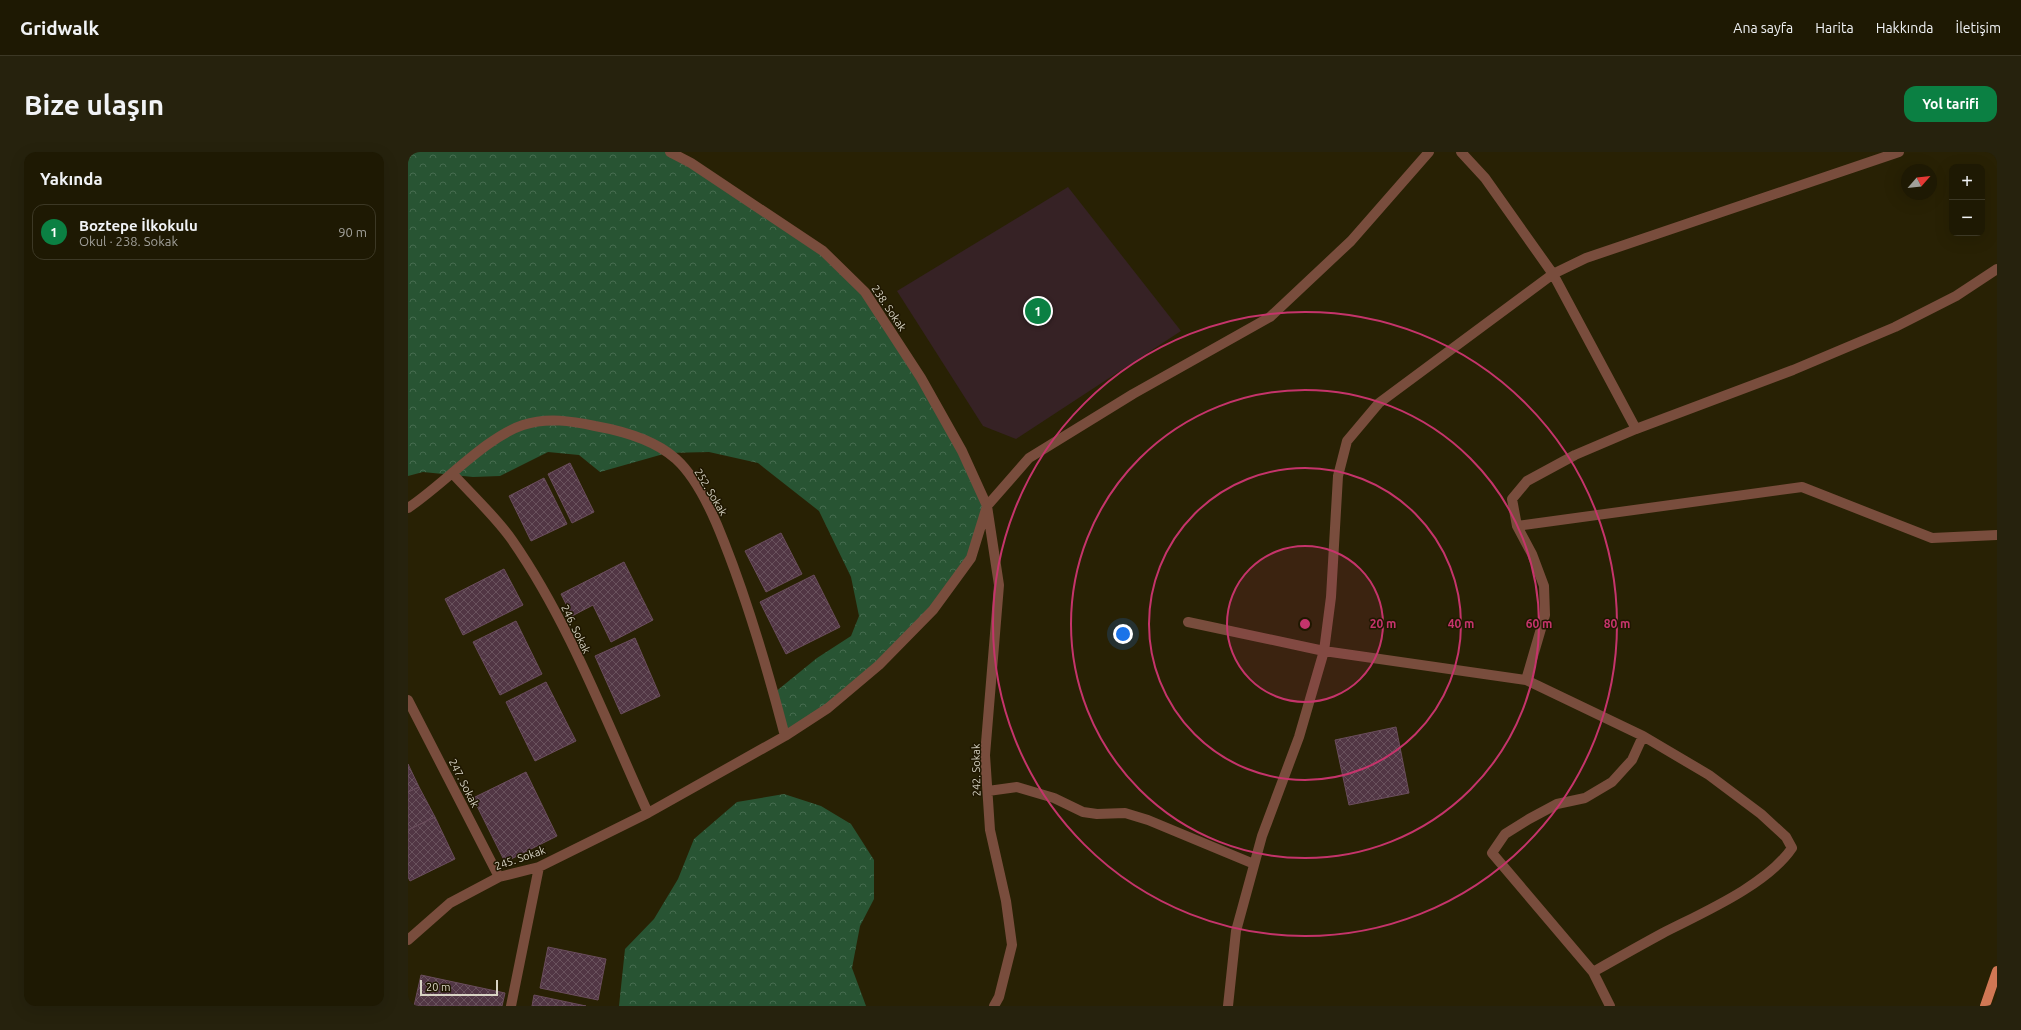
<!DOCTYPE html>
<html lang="tr">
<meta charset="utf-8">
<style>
:root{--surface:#1e1903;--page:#26220d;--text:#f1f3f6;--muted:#a1a09a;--line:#3c3825;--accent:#0b8043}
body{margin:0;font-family:Ubuntu,sans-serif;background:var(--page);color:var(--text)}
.controls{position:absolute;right:12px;top:12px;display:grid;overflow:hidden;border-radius:8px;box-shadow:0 4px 16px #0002}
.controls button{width:36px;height:36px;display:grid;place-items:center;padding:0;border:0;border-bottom:1px solid var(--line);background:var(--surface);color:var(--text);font:20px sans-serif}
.compass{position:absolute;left:1493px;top:12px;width:36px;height:36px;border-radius:50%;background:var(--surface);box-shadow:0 4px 16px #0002;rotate:62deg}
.scale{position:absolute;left:12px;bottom:10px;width:78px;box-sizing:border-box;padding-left:4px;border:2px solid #d8d4c4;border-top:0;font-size:11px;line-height:14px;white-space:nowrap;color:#d8d4c4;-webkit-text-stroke:3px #1f1700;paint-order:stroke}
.you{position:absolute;left:715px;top:482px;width:14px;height:14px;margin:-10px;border:3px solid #fff;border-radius:50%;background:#1a73e8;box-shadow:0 0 0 6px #1a73e833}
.badge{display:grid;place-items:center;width:26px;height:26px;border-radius:50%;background:var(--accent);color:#fff;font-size:13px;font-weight:700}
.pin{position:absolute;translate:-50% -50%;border:2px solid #fff;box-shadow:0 1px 4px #0006}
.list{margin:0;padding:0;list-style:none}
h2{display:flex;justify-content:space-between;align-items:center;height:52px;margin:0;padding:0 16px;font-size:17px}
h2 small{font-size:13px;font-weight:400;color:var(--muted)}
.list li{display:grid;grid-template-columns:26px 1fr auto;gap:12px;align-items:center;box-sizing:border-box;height:56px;margin:0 8px 8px;padding:0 8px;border:1px solid var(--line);border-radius:12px}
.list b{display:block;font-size:15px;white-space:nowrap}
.list p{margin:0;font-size:13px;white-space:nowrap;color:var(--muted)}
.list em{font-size:13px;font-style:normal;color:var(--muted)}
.map{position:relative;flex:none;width:1589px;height:854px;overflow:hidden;border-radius:12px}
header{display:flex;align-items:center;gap:24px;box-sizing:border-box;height:56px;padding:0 20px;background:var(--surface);border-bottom:1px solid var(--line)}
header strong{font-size:19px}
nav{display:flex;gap:22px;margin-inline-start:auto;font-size:14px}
.intro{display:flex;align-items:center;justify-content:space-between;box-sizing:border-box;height:96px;padding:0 24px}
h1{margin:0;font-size:28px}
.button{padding:10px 18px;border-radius:12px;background:var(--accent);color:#fff;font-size:14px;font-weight:700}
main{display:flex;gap:24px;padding:0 24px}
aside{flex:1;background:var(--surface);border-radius:12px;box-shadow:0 4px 16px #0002}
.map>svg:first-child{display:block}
.education{fill:#362225}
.forest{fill:url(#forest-crowns)}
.building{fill:url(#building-cross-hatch);stroke:#6a4d5c}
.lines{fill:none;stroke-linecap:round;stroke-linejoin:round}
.minor{stroke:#794d3d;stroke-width:10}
.major{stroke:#d07754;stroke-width:10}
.ring{fill:none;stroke:#c5346b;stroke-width:2}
.labels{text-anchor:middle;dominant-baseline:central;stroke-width:3;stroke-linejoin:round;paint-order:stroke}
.street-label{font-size:11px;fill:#d8d4c4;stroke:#1f1700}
.centre{fill:#c5346b;stroke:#1f1700;stroke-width:2}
.ring-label{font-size:12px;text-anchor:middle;font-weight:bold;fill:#c5346b;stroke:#1f1700;stroke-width:3;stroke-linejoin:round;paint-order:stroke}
</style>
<header>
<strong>Gridwalk</strong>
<nav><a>Ana sayfa</a><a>Harita</a><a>Hakkında</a><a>İletişim</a></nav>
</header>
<div class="intro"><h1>Bize ulaşın</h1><a class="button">Yol tarifi</a></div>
<main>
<aside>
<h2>Yakında<small></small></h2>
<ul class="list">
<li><span class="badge">1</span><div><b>Boztepe İlkokulu</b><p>Okul · 238. Sokak</p></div><em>90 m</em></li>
</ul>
</aside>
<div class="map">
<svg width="1589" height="854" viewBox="0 0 1589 854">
<defs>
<pattern id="forest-crowns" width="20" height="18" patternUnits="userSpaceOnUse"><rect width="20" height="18" fill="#285433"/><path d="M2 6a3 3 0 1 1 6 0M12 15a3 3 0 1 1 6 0" fill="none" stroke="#466c4f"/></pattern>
<pattern id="building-cross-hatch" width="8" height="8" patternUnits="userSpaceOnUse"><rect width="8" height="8" fill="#513644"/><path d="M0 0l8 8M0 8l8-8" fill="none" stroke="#69525d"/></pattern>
</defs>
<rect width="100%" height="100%" fill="#282104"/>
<!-- education -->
<path class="education" d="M660,35l113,144 -165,108 -33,-13 -86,-135z"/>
<!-- forest -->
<path class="forest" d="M0,0h262l153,99 42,41 56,86 66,128 -16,52 -38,52 -54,55 -94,71 -11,-43 43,-35 34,-22 8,-20 -8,-39 -32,-66 -61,-48 -49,-11 -42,1 -67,19 -21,-17 -31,-3 -48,24 -27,1 -50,-5 -15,4z
M376,642l37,12 30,18 23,36v39l-14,27 -8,42 14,38h-247l6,-57 29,-30 24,-40 16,-40 43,-37z"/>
<!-- building -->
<path class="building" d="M162,311l24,49 -22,11 -24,-49z
M136,326l23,46 -36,17 -22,-45z
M373,381l21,41 -36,18 -21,-41z
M216,410l29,58 -42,22 -18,-37 -21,11 -11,-22z
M96,417l19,36 -60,30 -18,-36z
M406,423l26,52 -54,27 -26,-52z
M108,469l26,53 -42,21 -27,-53z
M227,486l25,58 -39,18 -26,-58z
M138,530l30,59 -41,20 -29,-59z
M988,575l13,66 -60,12 -14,-65z
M0,612l11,23 -11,5z
M118,620l31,64 -52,26 -32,-64z
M11,635l16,30 -27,13v-38z
M27,665l20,42 -45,22 -2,-4v-47z
M140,795l58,12 -8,41 -58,-12z
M13,823l84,18 -3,13h-88z
M126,843l52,11h-54z"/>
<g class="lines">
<!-- minor -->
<path class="minor" d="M262,0l21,11 132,88 42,41 56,86 41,73 25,55 12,79 -14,170 5,75 16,71 6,44 -13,52 -5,9
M1053,0l24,26 68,96 83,155
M45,322c19,21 43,43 59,66 57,82 94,181 136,273
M0,356c35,-23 78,-71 115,-83 24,-8 49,-4 72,1 28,5 60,14 81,33 21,19 38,57 48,83 25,63 44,129 61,194
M1109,374l285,-39 130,51 65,-3
M780,470l136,29 202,29 117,56 66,39 52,39 25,23 6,11c-25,37 -90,65 -129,85 -24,13 -47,26 -70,39
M1118,528l19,-65 -1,-29 -12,-32 -15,-28 -5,-27 15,-18 48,-26 61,-26 157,-59 102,-43 61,-31 41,-27
M0,548l91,177
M580,639l29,-4 37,11 29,14 14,2 28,-1 23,7 106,44
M0,788l42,-37 49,-26 40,-10 109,-54 137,-77 43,-28 51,-43 54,-55 38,-52 16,-52 42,-48 104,-64 137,-77 81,-76 78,-89
M103,854l28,-139
M820,854l8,-75 26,-95 37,-99 25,-86 7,-54 7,-121 9,-35 32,-38 174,-129 33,-16 313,-106
M1202,854l-17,-34 -101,-119 13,-19 24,-15 28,-15 28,-6 27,-16 20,-22 11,-24"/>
<!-- major -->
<path class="major" d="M1577,854l12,-35"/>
</g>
<!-- distance rings -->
<circle cx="897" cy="472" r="78" fill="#c5346b" fill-opacity=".12"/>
<g class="ring">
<circle cx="897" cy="472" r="78"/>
<circle cx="897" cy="472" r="156"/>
<circle cx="897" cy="472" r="234"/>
<circle cx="897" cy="472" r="312"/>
</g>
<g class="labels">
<!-- street labels -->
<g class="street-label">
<text transform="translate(481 156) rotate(56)">238. Sokak</text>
<text transform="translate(303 340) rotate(59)">252. Sokak</text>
<text transform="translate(168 477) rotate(64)">246. Sokak</text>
<text transform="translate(568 618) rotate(-91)">242. Sokak</text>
<text transform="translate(56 631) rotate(63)">247. Sokak</text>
<text transform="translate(112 706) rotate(-19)">245. Sokak</text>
</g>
</g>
<circle cx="897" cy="472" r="6" class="centre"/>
<g class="ring-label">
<text x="975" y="476">20 m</text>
<text x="1053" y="476">40 m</text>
<text x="1131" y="476">60 m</text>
<text x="1209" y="476">80 m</text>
</g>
</svg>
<div class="controls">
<button>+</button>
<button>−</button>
</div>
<svg class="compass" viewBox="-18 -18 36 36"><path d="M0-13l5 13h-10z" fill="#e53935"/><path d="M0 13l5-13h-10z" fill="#a1a09a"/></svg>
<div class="scale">20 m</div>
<div class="you"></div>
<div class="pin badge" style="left:630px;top:159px">1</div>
</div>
</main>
